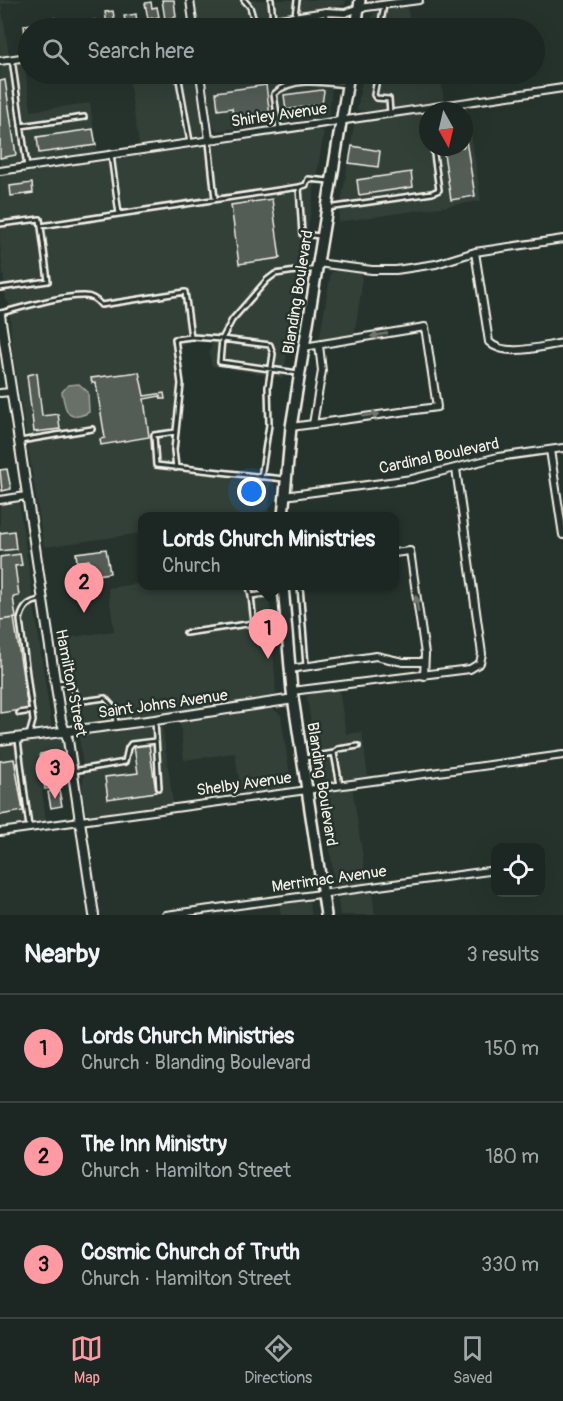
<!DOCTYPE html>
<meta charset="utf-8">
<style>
:root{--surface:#1c2622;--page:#252e2a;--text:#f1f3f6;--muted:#a0a5a5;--line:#3a4340;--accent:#ff9aa2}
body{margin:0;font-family:Pangolin,sans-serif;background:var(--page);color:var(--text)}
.controls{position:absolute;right:18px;bottom:18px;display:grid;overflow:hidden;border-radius:12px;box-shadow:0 6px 24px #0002}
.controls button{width:54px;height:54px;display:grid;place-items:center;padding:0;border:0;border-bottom:2px solid var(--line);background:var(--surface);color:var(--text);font:30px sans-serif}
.compass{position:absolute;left:419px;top:102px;width:54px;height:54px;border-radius:50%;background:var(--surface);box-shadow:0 6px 24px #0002;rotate:172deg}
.you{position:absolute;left:252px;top:492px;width:21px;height:21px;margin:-15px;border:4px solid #fff;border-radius:50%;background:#1a73e8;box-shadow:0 0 0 9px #1a73e833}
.badge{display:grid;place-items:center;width:39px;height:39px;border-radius:50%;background:var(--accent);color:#111;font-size:20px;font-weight:700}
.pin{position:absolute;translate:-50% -50px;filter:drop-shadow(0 2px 3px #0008)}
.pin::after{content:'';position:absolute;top:32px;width:21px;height:18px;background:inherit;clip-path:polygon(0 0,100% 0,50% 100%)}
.popup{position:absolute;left:138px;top:512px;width:261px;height:78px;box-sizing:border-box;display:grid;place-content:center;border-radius:12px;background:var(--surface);filter:drop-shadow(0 2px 4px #0005);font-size:20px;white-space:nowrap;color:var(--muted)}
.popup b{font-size:22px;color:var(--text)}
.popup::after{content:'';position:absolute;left:50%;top:100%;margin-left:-12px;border:12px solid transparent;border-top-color:var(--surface)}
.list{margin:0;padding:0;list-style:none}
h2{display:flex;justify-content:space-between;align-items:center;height:78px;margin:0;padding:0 24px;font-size:26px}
h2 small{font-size:20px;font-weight:400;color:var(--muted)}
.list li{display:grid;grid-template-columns:39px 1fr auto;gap:18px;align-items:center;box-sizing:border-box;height:108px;padding:0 24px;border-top:2px solid var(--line)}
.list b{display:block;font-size:22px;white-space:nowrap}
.list p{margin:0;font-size:20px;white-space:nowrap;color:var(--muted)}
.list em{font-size:20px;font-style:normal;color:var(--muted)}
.icon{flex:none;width:33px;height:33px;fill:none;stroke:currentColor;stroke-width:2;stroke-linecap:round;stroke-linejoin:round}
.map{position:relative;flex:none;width:563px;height:915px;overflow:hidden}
.search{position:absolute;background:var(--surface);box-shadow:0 6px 24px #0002;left:18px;right:18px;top:18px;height:66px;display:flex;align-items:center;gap:15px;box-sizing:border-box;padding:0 21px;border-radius:33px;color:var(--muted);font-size:22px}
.sheet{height:402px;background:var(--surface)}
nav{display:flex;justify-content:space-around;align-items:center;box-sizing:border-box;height:84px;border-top:2px solid var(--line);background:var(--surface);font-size:16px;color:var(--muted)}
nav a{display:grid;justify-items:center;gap:3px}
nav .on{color:var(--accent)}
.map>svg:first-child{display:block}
.built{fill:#333f39}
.water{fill:#676f68;stroke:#9fa39b;stroke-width:1.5}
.building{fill:#525c55;stroke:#f4f1e8;stroke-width:1.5}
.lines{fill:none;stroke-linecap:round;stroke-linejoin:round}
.service-casing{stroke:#f4f1e8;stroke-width:8}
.minor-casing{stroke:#f4f1e8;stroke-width:10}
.tertiary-casing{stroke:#f4f1e8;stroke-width:12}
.primary-casing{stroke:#f4f1e8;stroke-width:14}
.service{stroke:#26332d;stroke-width:3}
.minor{stroke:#26332d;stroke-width:6}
.tertiary{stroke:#26332d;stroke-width:8}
.primary{stroke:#26332d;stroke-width:9}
.oneway{fill:#6e766e}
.labels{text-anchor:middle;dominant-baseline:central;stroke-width:5;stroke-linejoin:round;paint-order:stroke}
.street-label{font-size:16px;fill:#f4f1e8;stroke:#26332d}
</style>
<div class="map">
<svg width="563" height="915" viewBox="0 0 563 915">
<rect width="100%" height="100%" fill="#26332d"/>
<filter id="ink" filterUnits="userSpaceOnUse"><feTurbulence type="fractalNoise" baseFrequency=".0167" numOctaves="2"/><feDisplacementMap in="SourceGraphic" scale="12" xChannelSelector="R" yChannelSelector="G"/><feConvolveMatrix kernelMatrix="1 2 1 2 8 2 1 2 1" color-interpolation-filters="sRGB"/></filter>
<g filter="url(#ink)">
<!-- built -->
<path class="built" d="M0,0h25l-24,4 8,51 -9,2z
M194,0h152l-1,5 -143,22 -4,-2z
M407,6l4,22h-41l3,-15 10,-4z
M315,18h20l8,2 -2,8h-95z
M24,62l7,49 59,-8 7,48 -97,15v-101z
M128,74h69l7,56 -5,7 -60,8z
M205,74h129l-6,42 -111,15 -4,-5z
M363,74h77l4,27 -75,11 -12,-2z
M467,106l14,95 -143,21 16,-97 15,-5 59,-9v36h36v-36h-33z
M317,128l7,4 -41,246 -71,-12 -3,-13 3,-10 -20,-3 -11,5 3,52 -7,50 2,12 8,6 84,9 -2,42h-127v17l-98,14 -32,-200 -3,-45 -3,-2 -6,-56v-70z
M342,270l20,3 -1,19 -7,44 -35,5 12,-69z
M19,501l33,228 -52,6v-231z
M142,583v3h127l7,106 -5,5 -192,27 -1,-8h-9l-11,-77 56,-8 -6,-43z
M339,689l7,45 16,-2 6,45 -38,5 -11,-1 -12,-85 7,-4z
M273,709l8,6 10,68 -4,4 -46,7 -6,-41 -51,7 -4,-40z
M162,723l11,80 -83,12 -4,-2 -4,-27 2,-11 -5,-39z
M62,737l9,49 -29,5 4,30 -46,6v-81z
M352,786l15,99 -26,2 -6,-2 -13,-90v-2l15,-5z
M372,892l3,23h-35l-2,-15 4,-4z
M304,901l5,1 3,13h-31l-2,-12z"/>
<!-- water -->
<path class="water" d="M79,384l9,8 1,20c-22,12 -24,-3 -27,-20l6,-7z"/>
<!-- building -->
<path class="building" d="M162,0h12l2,17 -11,2z
M151,2l1,6 5,-1 2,10 -11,2 -3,-16z
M113,11l2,12 -8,1 -2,-12z
M136,14l1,9 -11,1 -2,-8z
M55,18l2,10h-11l-2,-8z
M77,20l1,8h-9l-1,-7z
M95,20l2,8h-12l-1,-6z
M35,24v4h-7v7l-3,1 -1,-11z
M286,74h37v3l-30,4 -8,-1z
M5,80l11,75 -16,3v-77z
M266,85l4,31 -36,5 -2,-13 -14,2 -2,-18z
M322,90l2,1 -2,13 -36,6 -2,-15z
M464,128l11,68 -24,4 -8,-53h21z
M93,129l3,16 -57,8 -2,-16z
M352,146l28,5 -2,16 -29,-4z
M411,172l2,15 -54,8 -2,-15z
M32,183l1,10 -22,3 -1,-10z
M272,199l8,59 -41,6 -8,-59z
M139,372l5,24 20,-3 1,6h-4l-1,-3 -16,3 5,38 -48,8 -1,-6 5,-1 -9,-55h-4l-1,-5z
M37,373l5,43 16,-2 2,15 -26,3 -7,-57z
M7,469l4,20 -9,2 -2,-21z
M14,531l2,18 -16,2v-18z
M106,549l4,24 -19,3 -2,-16 -12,2 -1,-9z
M20,554l2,11 -7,1 4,30 -6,1 3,21 -16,2v-63z
M14,618l14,91 -28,4v-93z
M149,744l7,48 -48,7 -3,-22 33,-4 -4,-27z
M56,751l6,36 -17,2 -5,-35z
M14,759l9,52 -23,4v-54z
M59,790l3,16 -11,2 -3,-16z"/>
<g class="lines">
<defs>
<path id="service" d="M244,0l6,7 4,14
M271,0l2,19
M295,15l2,-15
M325,28l1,-16
M380,28l4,-23
M12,59l15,108
M178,74l12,68
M378,74l-4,21 2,3 13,1 1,14
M21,126l63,-9
M279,129l-5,-35c18,-17 48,-12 71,-9
M209,142l6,57
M328,208l104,-15 7,-3 -6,-43
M119,214l180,-27
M0,224l40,-5 8,62 -48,7
M41,226l78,-12 -8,-59
M320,236l-18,-2 -3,-47 7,-2 2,-6 22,2
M1,313c24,-6 60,-18 84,-17 7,0 12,4 16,9l84,-13 6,45 -16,2 6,45 -7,66 2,18
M192,337l30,2 -2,23 78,11
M176,432l-22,3 2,30 128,14
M20,441l72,-12
M261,477l8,-52 -1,-38 5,-33 -3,-9 -48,-6 10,-19 35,-40 8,-6 28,-4h11
M249,586l2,10
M300,586l6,80
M186,633l68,-10 -3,-27 30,-4
M55,683l15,-1 7,18 6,1 22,-3 9,10 2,15
M19,713l13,-2
M155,721l4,67
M29,735l4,-14 -13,-101c3,-13 8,-18 21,-20
M18,740l11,87
M334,753l4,-4 20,-3
M305,758l29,-5 6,32
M73,771l52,-9 3,-14 3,-4 25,-3"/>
<path id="minor" d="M190,0l4,28
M220,28l106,-16 19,1 14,-5 60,-8
M0,61l28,-4
M200,74l9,65
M0,171l563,-83
M475,252l14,90c16,16 53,4 74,1
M317,263l55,7h24l40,-6 39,-12 88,-13
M0,393l11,-1
M313,424l9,-53 -3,-26
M291,427l146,-20 -12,-80 -121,20
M550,450l13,85
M284,496l128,-17 86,-22 65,-9
M0,500l26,-4
M394,553l16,-2 15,103 -1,22
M290,669l86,-13 27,6h20
M292,691l178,-22 10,-6 2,-9 -26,-185
M0,832l563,-77
M166,915l330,-45"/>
<path id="tertiary" d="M0,315l61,405 7,20 26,175
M0,740l155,-20 139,-21"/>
<path id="primary" d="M356,28l4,-28
M283,516l8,-89 58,-353
M283,586l9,105 34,224"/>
</defs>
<!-- service casing -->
<use href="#service" class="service-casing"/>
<!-- minor casing -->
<use href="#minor" class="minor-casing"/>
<!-- tertiary casing -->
<use href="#tertiary" class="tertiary-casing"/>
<!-- primary casing -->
<use href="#primary" class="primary-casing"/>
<!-- service -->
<use href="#service" class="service"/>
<!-- minor -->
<use href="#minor" class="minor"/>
<!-- tertiary -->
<use href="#tertiary" class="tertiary"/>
<!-- primary -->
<use href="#primary" class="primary"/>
</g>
<!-- one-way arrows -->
<defs><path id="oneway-solid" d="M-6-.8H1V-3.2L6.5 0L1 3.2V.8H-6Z" transform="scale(1.5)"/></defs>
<g class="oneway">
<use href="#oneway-solid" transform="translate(379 335) rotate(169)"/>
<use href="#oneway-solid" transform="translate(371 415) rotate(-8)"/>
<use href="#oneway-solid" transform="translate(417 604) rotate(-99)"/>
</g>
</g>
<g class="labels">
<!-- street labels -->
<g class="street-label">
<text transform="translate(279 115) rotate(-8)">Shirley Avenue</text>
<text transform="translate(298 292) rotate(-81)">Blanding Boulevard</text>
<text transform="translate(439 456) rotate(-12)">Cardinal Boulevard</text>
<text transform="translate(71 683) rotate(79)">Hamilton Street</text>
<text transform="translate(163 704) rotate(-8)">Saint Johns Avenue</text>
<text transform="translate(244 784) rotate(-8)">Shelby Avenue</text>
<text transform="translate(322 784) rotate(81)">Blanding Boulevard</text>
<text transform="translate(329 879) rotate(-8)">Merrimac Avenue</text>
</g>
</g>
</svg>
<div class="controls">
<button><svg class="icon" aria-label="locate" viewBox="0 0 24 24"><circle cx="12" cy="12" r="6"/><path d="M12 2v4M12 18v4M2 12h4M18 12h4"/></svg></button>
</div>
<svg class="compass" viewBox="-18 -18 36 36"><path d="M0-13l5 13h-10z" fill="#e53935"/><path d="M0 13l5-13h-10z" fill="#a0a5a5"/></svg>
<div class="you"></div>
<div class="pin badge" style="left:268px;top:659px">1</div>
<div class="popup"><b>Lords Church Ministries</b>Church</div>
<div class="pin badge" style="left:84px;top:613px">2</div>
<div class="pin badge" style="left:55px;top:799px">3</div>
<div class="search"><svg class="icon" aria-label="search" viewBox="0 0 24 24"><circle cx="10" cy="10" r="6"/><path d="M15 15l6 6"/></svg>Search here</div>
</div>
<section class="sheet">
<h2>Nearby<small>3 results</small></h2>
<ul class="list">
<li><span class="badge">1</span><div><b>Lords Church Ministries</b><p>Church · Blanding Boulevard</p></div><em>150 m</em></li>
<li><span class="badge">2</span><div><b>The Inn Ministry</b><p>Church · Hamilton Street</p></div><em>180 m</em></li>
<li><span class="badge">3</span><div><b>Cosmic Church of Truth</b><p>Church · Hamilton Street</p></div><em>330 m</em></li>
</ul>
</section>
<nav>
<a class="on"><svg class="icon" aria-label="map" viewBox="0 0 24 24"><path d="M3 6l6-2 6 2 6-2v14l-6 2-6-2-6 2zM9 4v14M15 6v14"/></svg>Map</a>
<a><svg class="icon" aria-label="directions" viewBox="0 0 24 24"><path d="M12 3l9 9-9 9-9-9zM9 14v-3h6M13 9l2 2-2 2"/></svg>Directions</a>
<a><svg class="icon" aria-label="saved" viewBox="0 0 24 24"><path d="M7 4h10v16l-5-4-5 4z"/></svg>Saved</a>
</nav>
